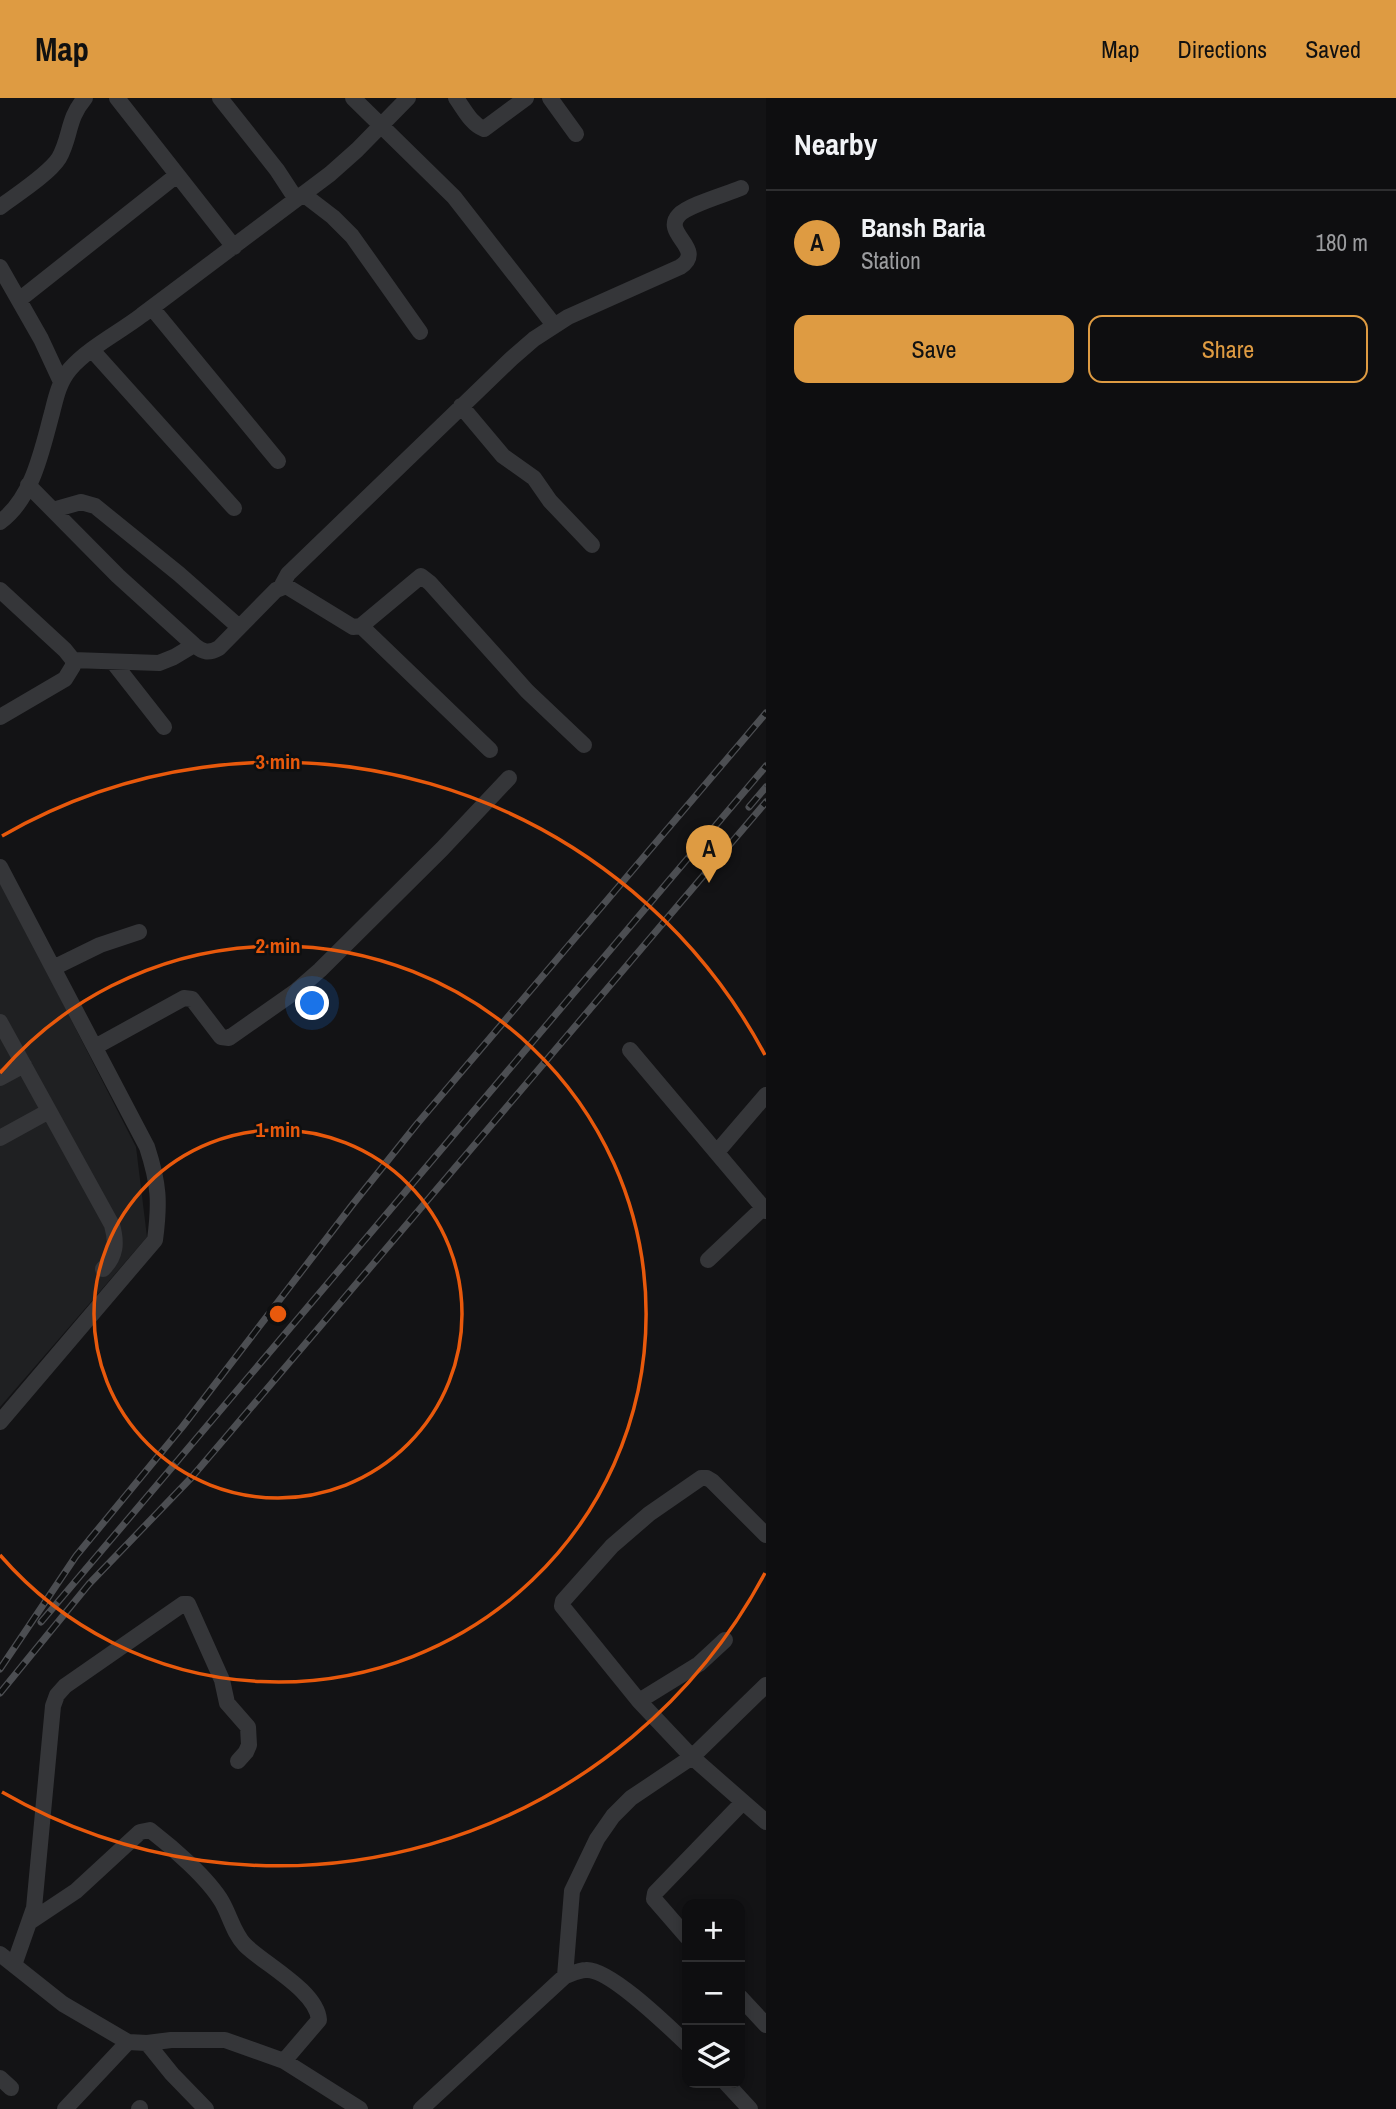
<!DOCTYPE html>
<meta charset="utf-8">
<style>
:root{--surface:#0e0e10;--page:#1c1c1e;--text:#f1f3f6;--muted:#9b9c9f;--line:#2e2e30;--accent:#de9b42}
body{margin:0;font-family:"Archivo Narrow",sans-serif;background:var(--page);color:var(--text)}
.controls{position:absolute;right:21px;bottom:21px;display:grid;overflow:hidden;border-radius:14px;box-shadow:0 4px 10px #0003}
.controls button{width:63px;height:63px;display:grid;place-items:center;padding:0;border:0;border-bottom:2px solid var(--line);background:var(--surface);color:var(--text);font:35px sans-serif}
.you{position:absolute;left:313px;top:906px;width:24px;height:24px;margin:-18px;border:5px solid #fff;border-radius:50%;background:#1a73e8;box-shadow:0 0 0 10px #1a73e833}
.badge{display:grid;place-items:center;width:46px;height:46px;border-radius:50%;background:var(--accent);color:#111;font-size:23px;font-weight:700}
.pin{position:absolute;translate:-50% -58px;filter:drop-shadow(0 2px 4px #0008)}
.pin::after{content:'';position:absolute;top:37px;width:24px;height:21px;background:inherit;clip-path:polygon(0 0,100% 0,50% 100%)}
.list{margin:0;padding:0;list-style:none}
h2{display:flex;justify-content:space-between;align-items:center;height:91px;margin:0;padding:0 28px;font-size:30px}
h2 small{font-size:23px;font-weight:400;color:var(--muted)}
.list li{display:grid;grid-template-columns:46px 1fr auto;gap:21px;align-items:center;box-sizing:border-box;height:105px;padding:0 28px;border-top:2px solid var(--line)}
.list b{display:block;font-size:26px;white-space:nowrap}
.list p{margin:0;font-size:23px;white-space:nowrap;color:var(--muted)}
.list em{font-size:23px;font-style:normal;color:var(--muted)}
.actions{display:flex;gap:14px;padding:21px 28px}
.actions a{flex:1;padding:16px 0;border:2px solid var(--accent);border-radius:14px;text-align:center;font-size:24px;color:var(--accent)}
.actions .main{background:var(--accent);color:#111}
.icon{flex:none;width:38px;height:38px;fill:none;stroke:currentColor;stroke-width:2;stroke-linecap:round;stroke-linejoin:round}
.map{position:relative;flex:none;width:766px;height:2011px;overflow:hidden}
header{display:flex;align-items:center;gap:42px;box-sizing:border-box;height:98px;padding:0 35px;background:var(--accent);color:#111}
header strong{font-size:33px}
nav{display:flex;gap:38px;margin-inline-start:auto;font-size:24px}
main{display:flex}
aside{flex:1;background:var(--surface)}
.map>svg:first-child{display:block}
.built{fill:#1f2022}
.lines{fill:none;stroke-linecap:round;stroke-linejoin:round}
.minor{stroke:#353639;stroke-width:16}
.rail-casing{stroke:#4c4e52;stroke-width:7}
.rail{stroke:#0e0f10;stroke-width:4.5;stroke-dasharray:13;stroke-linecap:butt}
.ring{fill:none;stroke:#e8590c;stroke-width:3.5}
.centre{fill:#e8590c;stroke:#0e0f10;stroke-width:3.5}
.ring-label{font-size:21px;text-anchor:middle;font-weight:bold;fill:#e8590c;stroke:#0e0f10;stroke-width:5;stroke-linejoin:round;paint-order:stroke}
</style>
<header>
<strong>Map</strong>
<nav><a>Map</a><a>Directions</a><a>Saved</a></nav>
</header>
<main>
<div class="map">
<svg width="766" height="2011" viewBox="0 0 766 2011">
<rect width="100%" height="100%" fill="#131315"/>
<!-- built -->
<path class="built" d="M0,782l136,267 11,90 -147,170z"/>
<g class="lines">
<!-- minor -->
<path class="minor" d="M117,0l117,149
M220,0l57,72 19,29
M353,0l101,99 100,128
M456,0c8,11 15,26 28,31l42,-31
M550,0l26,36
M303,96l30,23 19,19 68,96
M0,109c16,-12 49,-33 59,-49 12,-21 8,-39 26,-60
M0,169l41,72 20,43
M19,202l158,-125
M152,210l126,153
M92,252l142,158
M461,308l42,50 31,22 16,23 42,44
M28,387l90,91 76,69c9,7 14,9 25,3l57,-58 10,-4 67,41 8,-1 60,-50 9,7 97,108 57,54
M53,412l28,-8 14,4 84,68 60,53
M0,424c33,-24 42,-73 52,-109 4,-16 7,-31 18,-44 18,-21 50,-37 72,-54 63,-47 126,-94 188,-141l27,-24 51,-52
M281,489l7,-13 223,-215 23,-20 34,-22 112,-50c27,-18 -19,-33 -1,-52 9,-10 48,-21 62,-27
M0,492l65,60 8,10v6l-8,13 -65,38
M361,528l129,124
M73,562l86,3 15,-6 20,-12
M113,564l51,65
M0,769l147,280c12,37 13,55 8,93l-155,182
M53,870l47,-23 39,-13
M0,924l112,203c5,18 4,31 -9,44
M95,949l89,-49 8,1 29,38 8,1 67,-47 24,-21 122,-121 67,-71
M630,952l136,161
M0,980l24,-13
M0,1040l49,-27
M717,1054l49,-57
M708,1162l55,-52
M766,1437l-54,-54 -5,-3h-6l-52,36 -37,32 -49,55 -1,5 77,95 53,56 74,65
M639,1603l60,-37 26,-24
M31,1823l45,-30 64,-59 10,-2c22,17 58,48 72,72 8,14 12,32 23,43 19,19 72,46 74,75l-35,41
M687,1839l-33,-38 1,-6 88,-91
M0,1856l63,50 65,38 19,1 24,-3h54l59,21 76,48
M14,1867l20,-57 19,-202 4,-11 8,-9 118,-82h5l34,76 5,23 21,24 1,18 -3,7 -8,9
M565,1878l7,-85 25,-52 16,-23 18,-18 61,-41 74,-72
M740,1899l26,28
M147,1945l25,31 34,35
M0,1980l11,10
M726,1985l24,26
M65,2011l63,-67
M139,2011l1,-1
M421,2011l144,-133c6,-2 14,-6 21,-6 23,-2 83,57 101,74"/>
<defs>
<path id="rail" d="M749,709l17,-20
M41,1524l725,-856
M0,1571l76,-113 107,-130 170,-222 64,-80 349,-411
M0,1595l89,-109 102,-106 35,-41 540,-635"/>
</defs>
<!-- rail casing -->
<use href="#rail" class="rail-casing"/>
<!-- rail -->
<use href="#rail" class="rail"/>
</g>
<!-- distance rings -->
<g class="ring">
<circle cx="278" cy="1216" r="184"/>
<path d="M0 975A368 368 0 1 1 0 1457"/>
<path d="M765 1475A552 552 0 0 1 2 1694M2 738A552 552 0 0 1 765 957"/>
</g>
<circle cx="278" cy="1216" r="10" class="centre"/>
<g class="ring-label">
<text x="278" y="671">3 min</text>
<text x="278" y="855">2 min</text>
<text x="278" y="1039">1 min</text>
</g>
</svg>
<div class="controls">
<button>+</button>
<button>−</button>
<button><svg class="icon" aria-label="layers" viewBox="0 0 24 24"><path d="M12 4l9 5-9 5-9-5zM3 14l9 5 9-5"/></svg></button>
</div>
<div class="you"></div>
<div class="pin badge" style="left:709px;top:785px">A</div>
</div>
<aside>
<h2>Nearby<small></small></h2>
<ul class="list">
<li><span class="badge">A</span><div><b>Bansh Baria</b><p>Station</p></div><em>180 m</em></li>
</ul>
<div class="actions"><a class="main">Save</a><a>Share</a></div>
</aside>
</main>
